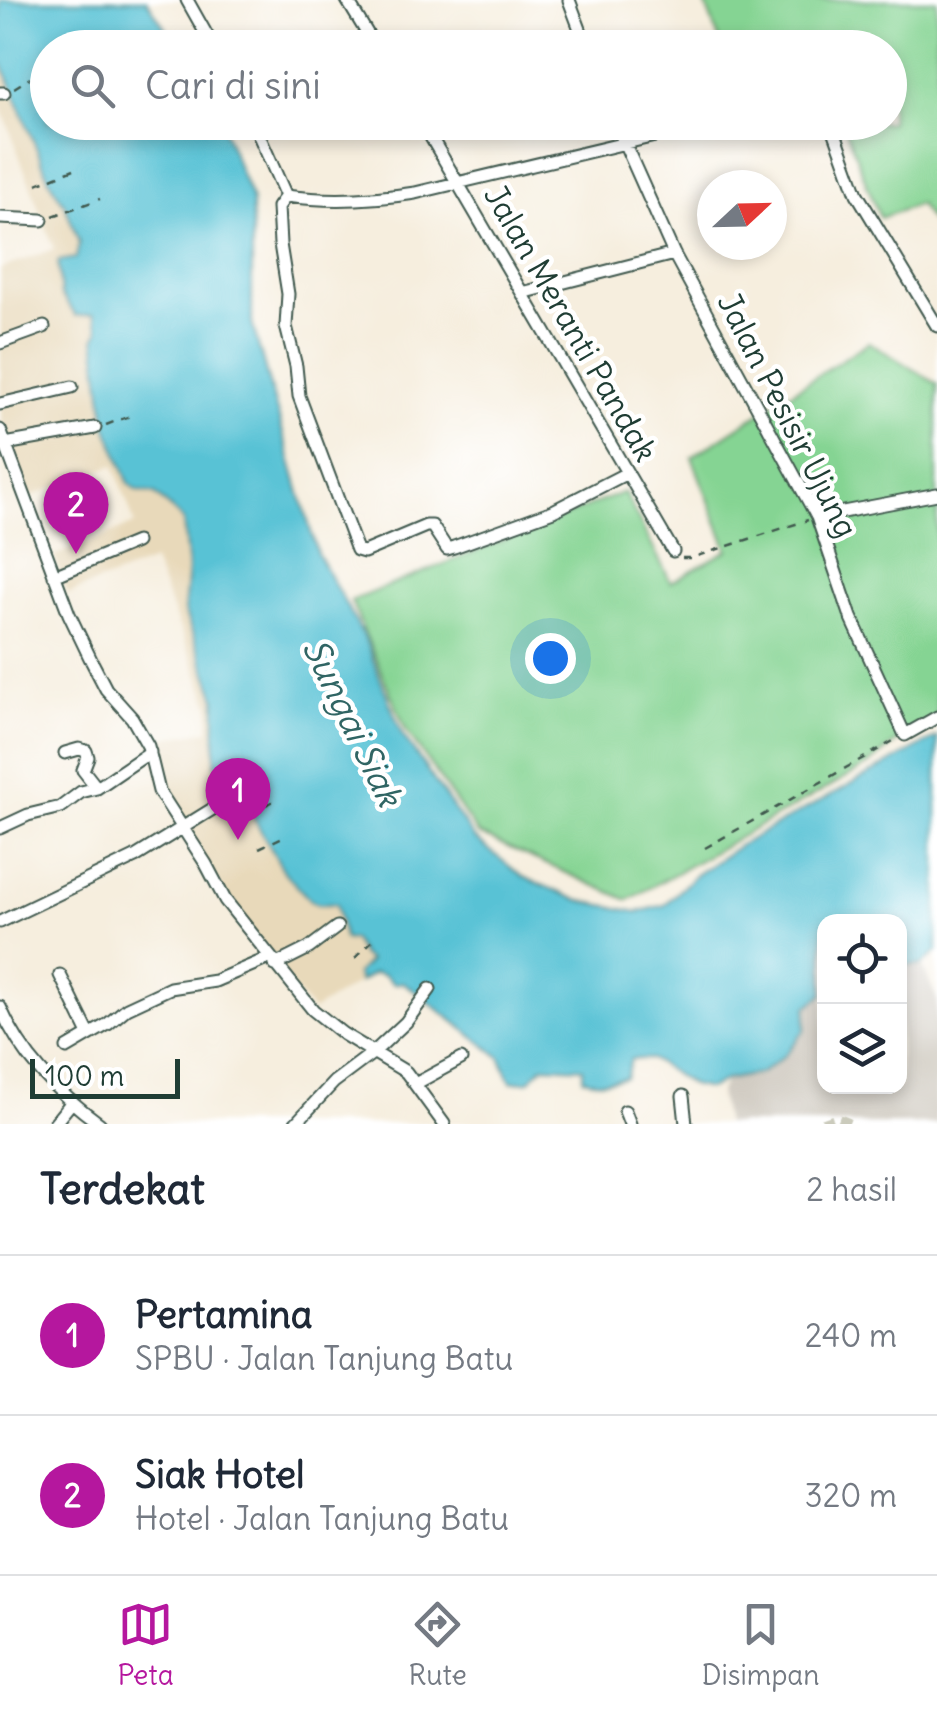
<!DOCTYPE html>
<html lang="id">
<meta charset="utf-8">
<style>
:root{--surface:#fff;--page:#f6f6f7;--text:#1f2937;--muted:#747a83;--line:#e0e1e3;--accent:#b5179e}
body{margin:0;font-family:Delius,sans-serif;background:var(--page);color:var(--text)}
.controls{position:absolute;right:30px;bottom:30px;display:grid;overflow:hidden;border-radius:20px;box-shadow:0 5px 15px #0003}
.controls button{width:90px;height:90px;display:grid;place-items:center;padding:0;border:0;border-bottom:2px solid var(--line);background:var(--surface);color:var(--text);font:50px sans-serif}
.compass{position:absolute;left:697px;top:170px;width:90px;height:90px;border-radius:50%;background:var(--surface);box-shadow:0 5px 15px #0003;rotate:68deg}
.scale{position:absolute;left:30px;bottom:25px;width:150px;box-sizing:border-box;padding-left:10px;border:5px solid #1f3d34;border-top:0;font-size:28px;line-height:35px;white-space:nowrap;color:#1f3d34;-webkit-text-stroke:8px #fff;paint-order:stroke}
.you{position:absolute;left:550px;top:658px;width:35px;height:35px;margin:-25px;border:8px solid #fff;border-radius:50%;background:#1a73e8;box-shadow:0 0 0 15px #1a73e833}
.badge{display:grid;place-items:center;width:65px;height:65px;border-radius:50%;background:var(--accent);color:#fff;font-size:32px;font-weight:700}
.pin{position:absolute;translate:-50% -82px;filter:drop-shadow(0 2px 5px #0008)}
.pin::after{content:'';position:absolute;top:52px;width:35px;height:30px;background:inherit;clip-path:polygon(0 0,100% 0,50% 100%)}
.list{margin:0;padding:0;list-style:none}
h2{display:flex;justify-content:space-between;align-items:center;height:130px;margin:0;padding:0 40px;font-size:42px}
h2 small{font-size:32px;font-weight:400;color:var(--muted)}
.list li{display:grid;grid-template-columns:65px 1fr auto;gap:30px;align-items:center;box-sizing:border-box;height:160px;padding:0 40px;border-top:2px solid var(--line)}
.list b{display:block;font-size:38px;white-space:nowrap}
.list p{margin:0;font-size:32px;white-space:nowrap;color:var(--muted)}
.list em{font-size:32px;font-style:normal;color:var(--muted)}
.icon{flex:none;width:55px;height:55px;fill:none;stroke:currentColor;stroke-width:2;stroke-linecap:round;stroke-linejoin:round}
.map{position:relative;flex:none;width:937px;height:1124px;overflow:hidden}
.search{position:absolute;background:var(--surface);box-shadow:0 5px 15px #0003;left:30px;right:30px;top:30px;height:110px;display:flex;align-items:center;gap:25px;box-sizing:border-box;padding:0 35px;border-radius:55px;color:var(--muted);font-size:38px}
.sheet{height:450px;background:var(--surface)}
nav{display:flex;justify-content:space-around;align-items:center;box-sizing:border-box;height:140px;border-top:2px solid var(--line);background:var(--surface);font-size:28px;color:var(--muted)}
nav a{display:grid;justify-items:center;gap:5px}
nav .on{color:var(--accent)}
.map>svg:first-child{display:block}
.built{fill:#e8d9ba}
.industrial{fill:#c9c3b8}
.green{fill:#85d493;stroke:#528864;stroke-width:2.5}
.water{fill:#59c2d5;stroke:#3c8084;stroke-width:2.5}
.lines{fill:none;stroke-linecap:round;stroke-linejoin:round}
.minor-tunnel{stroke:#cbcbbc;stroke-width:11;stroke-dasharray:11 5.5;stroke-linecap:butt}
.minor-casing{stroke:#3f584e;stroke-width:15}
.path{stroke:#3f584e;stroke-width:2.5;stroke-dasharray:8 8;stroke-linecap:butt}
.minor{stroke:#fff;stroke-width:11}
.labels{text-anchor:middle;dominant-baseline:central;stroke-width:9;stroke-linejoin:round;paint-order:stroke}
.street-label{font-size:32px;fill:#1f3d34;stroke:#fff}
.water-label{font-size:35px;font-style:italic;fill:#306564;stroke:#fff}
</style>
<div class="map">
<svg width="937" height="1124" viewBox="0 0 937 1124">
<rect width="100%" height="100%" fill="#fff"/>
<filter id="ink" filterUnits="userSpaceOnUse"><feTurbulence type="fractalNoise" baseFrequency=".01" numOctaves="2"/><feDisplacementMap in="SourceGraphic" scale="20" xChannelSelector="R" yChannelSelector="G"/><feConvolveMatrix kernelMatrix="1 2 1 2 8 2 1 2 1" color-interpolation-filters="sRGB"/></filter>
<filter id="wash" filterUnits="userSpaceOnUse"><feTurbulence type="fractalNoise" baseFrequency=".0048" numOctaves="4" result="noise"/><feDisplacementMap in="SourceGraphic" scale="40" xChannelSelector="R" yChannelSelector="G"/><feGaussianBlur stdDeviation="2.25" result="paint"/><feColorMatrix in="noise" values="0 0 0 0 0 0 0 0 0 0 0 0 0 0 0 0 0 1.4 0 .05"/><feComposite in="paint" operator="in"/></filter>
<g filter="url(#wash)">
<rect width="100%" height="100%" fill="#f6eede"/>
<!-- built -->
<path class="built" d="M0,58l50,124 15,23 14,38 -3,15 9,59 9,-3 6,17 6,94 23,59 8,6 18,3 28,27 5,49 -4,42 32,87v66l120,140 33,57 -13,13 3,8 -47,29 -67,-83 -83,-140 -13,-47 60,-11 1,-25 -57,-144 -85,33 -14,-38 81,-32 -21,-59 -90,34 -24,-65v-165l54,-20 -54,-145z"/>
<!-- industrial -->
<path class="industrial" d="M900,965h22l15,34v125h-212l-6,-31 6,-13 36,-7 44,-43 2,-23 17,-13v92h76z"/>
<!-- green -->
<path class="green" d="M704,0h233v231l-18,-27 -39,14 -37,-95 47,-1v-74l-168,-1z
M869,342l68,42v333l-32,18 -35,29 -242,136 -150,-66 -72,-104 -55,-129 273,-109 47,90 57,-32 -36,-93z"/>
<!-- water -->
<path class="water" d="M0,0h147l30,47 -129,1v74l173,1 31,78v122l65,230 47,84 38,97 72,104 49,39 55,23 60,12 27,-7 29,-29 46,-31 197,-108v215l-15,13h-22v-43h-76v72l-17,13 -2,23 -20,25 -24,18 -36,7 -16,9 -18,-4 -40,-26h-20l-5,18c-14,4 -29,7 -43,1v-10l-40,-2 -14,15 -18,1 -11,-25 -97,-75 -9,2 -10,-9 -10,-2 -15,9 -3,-8 13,-13 -7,-5 -9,-16 -9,-1 -8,-35h-18l-8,-4 -25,-27 -48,-84 -22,-25 1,-66 -32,-87 4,-42 -5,-49 -28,-26 -18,-4 -8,-6 -23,-59 -11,-86 4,-8 -5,-17 -18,2 -15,-21 -3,-34 18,-3 3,-15 -14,-38 -15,-23 -50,-124z"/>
</g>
<g filter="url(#ink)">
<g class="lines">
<!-- minor-tunnel -->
<path class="minor-tunnel" d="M823,1124l14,-5 13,5"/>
<defs>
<path id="minor" d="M187,0l27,48
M347,0l29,48
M569,0l18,48
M0,93h4
M253,122l33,74
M422,122l251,429
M615,122l59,132 143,263 34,100 54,118 32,-18
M831,122l26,72 80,132
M286,196l-8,11 2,37 8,50 -2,32 10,40 3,30 58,154 7,2 62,-26h6l15,23 7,-2 99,-36 72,-37
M286,196c44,6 85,4 129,-3l299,-71
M0,218l42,2
M522,293l152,-39
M0,343l44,-16
M0,404l72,-17
M0,430l69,184 23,48 14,27 26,29 16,28 11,45 47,73 19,36 88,110 30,24 63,38 38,52
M5,444l90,-16
M817,517l120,-23
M54,576l82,-34
M65,753l14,-4 7,2 2,6 -5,13 14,18
M0,828l28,-13 33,-8 20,-15 16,-4 53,-36
M0,922l135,-65 118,-73
M275,965l34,-17 28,-21
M60,975l29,59
M0,1007c22,50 56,85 100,117
M67,1048l41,-24 19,-16 43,-20 45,-7 54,-23
M415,1084l46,-25
M683,1096l3,28
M625,1111l5,13
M54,1124l17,-21
M295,1124l39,-42 40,-30 32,-30 24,-33"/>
</defs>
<!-- minor casing -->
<use href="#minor" class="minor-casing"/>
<!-- path -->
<path class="path" d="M14,88l16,-10
M37,184l42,-17
M53,216l47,-17
M106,425l24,-9
M682,558h9l117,-38
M251,812l23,-11
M259,848l28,-13
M705,848l190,-108
M355,958l17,-17"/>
<!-- minor -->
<use href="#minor" class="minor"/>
</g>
</g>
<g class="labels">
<!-- street labels -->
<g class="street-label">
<text transform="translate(571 323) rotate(60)">Jalan Meranti Pandak</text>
<text transform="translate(788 415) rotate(63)">Jalan Pesisir Ujung</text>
</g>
<!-- water labels -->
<g class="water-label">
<text transform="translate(353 722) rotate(64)">Sungai Siak</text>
</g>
</g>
</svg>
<div class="controls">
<button><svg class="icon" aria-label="locate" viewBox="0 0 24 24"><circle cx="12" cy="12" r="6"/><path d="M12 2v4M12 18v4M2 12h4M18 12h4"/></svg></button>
<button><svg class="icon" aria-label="layers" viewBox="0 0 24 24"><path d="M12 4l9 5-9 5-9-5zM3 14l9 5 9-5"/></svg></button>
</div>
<svg class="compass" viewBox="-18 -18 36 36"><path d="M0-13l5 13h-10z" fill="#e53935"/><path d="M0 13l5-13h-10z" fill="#747a83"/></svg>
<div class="scale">100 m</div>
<div class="you"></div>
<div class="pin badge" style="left:238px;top:840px">1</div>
<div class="pin badge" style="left:76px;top:554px">2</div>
<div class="search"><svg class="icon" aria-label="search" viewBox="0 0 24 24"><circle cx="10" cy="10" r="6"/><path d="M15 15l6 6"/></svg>Cari di sini</div>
</div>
<section class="sheet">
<h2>Terdekat<small>2 hasil</small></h2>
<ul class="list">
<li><span class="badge">1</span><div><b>Pertamina</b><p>SPBU · Jalan Tanjung Batu</p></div><em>240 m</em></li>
<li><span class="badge">2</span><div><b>Siak Hotel</b><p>Hotel · Jalan Tanjung Batu</p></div><em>320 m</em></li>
</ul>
</section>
<nav>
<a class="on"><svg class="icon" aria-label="map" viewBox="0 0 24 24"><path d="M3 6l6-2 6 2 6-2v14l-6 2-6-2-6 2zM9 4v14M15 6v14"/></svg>Peta</a>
<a><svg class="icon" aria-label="directions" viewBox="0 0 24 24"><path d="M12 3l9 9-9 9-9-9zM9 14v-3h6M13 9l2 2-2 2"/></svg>Rute</a>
<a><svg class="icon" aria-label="saved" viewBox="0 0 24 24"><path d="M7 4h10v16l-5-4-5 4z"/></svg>Disimpan</a>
</nav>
